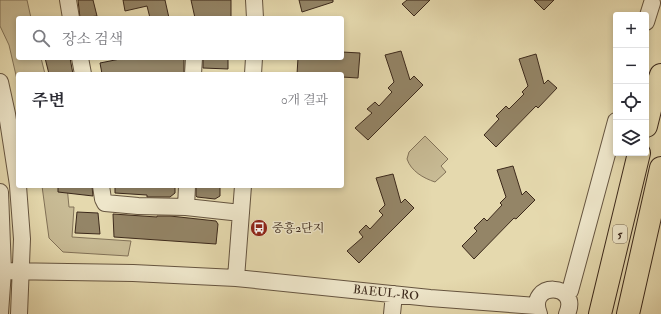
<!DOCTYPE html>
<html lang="ko">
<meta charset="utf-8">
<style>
:root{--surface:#fff;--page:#f7f7f7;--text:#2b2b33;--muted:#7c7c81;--line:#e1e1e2}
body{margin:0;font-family:"IM FELL Double Pica","Noto Serif KR",serif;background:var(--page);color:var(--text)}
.controls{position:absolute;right:12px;top:12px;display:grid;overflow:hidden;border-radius:4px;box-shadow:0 2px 6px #0003}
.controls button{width:36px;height:36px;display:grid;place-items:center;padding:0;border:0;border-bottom:1px solid var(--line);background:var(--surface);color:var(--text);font:20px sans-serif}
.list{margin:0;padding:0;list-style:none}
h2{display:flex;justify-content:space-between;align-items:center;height:52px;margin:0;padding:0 16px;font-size:17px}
h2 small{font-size:13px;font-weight:400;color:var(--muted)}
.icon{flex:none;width:22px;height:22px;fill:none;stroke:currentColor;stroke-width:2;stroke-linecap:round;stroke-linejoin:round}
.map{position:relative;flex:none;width:661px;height:314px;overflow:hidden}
.search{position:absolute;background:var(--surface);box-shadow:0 2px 6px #0003;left:16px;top:16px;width:328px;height:44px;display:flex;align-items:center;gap:10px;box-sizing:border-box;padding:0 14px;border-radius:4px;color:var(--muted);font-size:15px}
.panel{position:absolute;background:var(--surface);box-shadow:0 2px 6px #0003;left:16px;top:72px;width:328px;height:116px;border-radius:4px}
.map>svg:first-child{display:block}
.green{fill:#c8bb95;stroke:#827258}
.building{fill:#948567;stroke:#3c291b}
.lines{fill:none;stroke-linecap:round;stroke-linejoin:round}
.minor-casing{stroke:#665540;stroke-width:18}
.highway-casing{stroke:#3c291b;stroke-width:24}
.minor{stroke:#eee6ca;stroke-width:16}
.highway{stroke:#e5d9ae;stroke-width:22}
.labels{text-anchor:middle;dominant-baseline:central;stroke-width:3;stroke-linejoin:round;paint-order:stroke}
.shield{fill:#eee6ca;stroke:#716250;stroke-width:1}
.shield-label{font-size:11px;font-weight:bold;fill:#3c291b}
.poi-label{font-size:12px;fill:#3c291b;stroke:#eee6ca;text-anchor:start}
.street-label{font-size:12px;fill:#3c291b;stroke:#eee6ca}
</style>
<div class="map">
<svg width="661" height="314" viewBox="0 0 661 314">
<rect width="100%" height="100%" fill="#e5d9ae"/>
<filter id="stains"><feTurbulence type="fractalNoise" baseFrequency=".005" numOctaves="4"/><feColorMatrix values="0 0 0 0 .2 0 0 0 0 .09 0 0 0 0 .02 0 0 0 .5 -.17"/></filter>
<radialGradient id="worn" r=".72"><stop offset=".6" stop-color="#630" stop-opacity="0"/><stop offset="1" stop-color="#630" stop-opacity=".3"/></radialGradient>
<!-- green -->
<path class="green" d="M0,0h27l4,18h-13v40h23l4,16h-27v10l-9,-39 -9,-19z
M425,136l23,23 -7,7 5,6 -11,10c-12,-4 -24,-11 -28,-23l2,-7z
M42,186h25l2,21h5l-2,30 59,4 -3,15 -65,-4 -14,-14z"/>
<!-- building -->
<path class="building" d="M78,0h15l4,16 -17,2z
M123,0h42l4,18h-19l-3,-12 -22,5z
M191,0h40v18h-36z
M299,0h34v2l-31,10z
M407,0h23l-16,16 -12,-12z
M534,0h20l-10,10z
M401,51l9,29 4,-4 9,9 -55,55 -13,-12 17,-15 -5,-4 8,-7 4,4 13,-14 -4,-4 6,-6 -9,-27z
M342,52l18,1 -2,25 -16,-1v-3h-45l1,-16h44z
M536,54l8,30 4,-4 9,8 -19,20 -2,-2 -40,41 -12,-12 15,-16 -3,-3 10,-10 3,3 15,-15 -2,-2 6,-6 -9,-27z
M45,58h25l3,16h-24z
M125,58h59v16h-82l-2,-11z
M203,58h25v11l-25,-1z
M513,166l9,29 4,-4 9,9 -19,19 -2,-1 -40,41 -12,-13 15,-15 -3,-3 10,-10 3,3 15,-16 -2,-2 6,-6 -9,-27z
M393,174l8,29 4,-4 9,9 -55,55 -12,-12 16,-14 -4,-5 7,-7 4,4 13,-14 -4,-4 6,-6 -9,-27z
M58,186h34l1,10 -35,-4z
M115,186h60v7l-5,4h-23v-2l-32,-2z
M196,186h24v10l-5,3 -18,-2 -1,-1z
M77,212l21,1 2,21 -25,-1z
M113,214l44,3v-1h13l46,5 2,3 -2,20 -102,-7z"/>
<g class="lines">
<defs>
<path id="minor" d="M68,0l3,18
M254,0l1,18
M646,22l6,-19
M80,58l3,16
M193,74l1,-16
M253,74l1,-16
M0,82l7,32 11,71
M18,186l4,53 -3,75
M101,186l2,13 2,4 33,3 48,1 55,6
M0,192l3,79 -3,42
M186,207l1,-21
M3,271l130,2 103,5 194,20 106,8
M236,278l7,-92
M565,294l5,-3 46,-170
M392,314l2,-20
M539,314c-13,-33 42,-32 28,0"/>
<path id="highway" d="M646,126l8,-32 7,-19
M600,314l39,-161
M628,314l33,-146"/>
</defs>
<!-- minor casing -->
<use href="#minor" class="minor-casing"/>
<!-- highway casing -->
<use href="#highway" class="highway-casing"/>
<!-- minor -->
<use href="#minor" class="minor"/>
<!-- highway -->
<use href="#highway" class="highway"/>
</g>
<!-- icons -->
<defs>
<symbol id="bus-disc" viewBox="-11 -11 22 22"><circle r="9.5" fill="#8f2418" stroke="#eee6ca"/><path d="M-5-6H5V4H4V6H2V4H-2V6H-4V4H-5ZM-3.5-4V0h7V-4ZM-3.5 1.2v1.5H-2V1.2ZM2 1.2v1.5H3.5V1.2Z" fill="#fff"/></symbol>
</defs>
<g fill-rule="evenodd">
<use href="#bus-disc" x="249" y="218" width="20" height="20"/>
</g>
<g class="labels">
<!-- shield labels -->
<rect class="shield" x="613" y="225" width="14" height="18" rx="3"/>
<g class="shield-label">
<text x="620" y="234">5</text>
</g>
<!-- poi labels -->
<g class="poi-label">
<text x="272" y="228">중흥2단지</text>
</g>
<!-- street labels -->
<g class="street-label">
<text transform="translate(386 293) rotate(6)">BAEUL-RO</text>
</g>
</g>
<rect width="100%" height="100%" filter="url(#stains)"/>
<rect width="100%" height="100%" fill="url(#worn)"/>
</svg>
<div class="controls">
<button>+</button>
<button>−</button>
<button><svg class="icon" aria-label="locate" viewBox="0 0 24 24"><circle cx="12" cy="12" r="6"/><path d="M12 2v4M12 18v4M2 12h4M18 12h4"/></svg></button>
<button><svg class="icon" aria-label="layers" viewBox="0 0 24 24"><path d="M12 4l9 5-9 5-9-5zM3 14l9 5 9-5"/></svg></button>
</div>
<div class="search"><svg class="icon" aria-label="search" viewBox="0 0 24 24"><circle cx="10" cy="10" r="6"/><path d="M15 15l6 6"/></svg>장소 검색</div>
<section class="panel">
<h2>주변<small>0개 결과</small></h2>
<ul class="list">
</ul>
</section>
</div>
